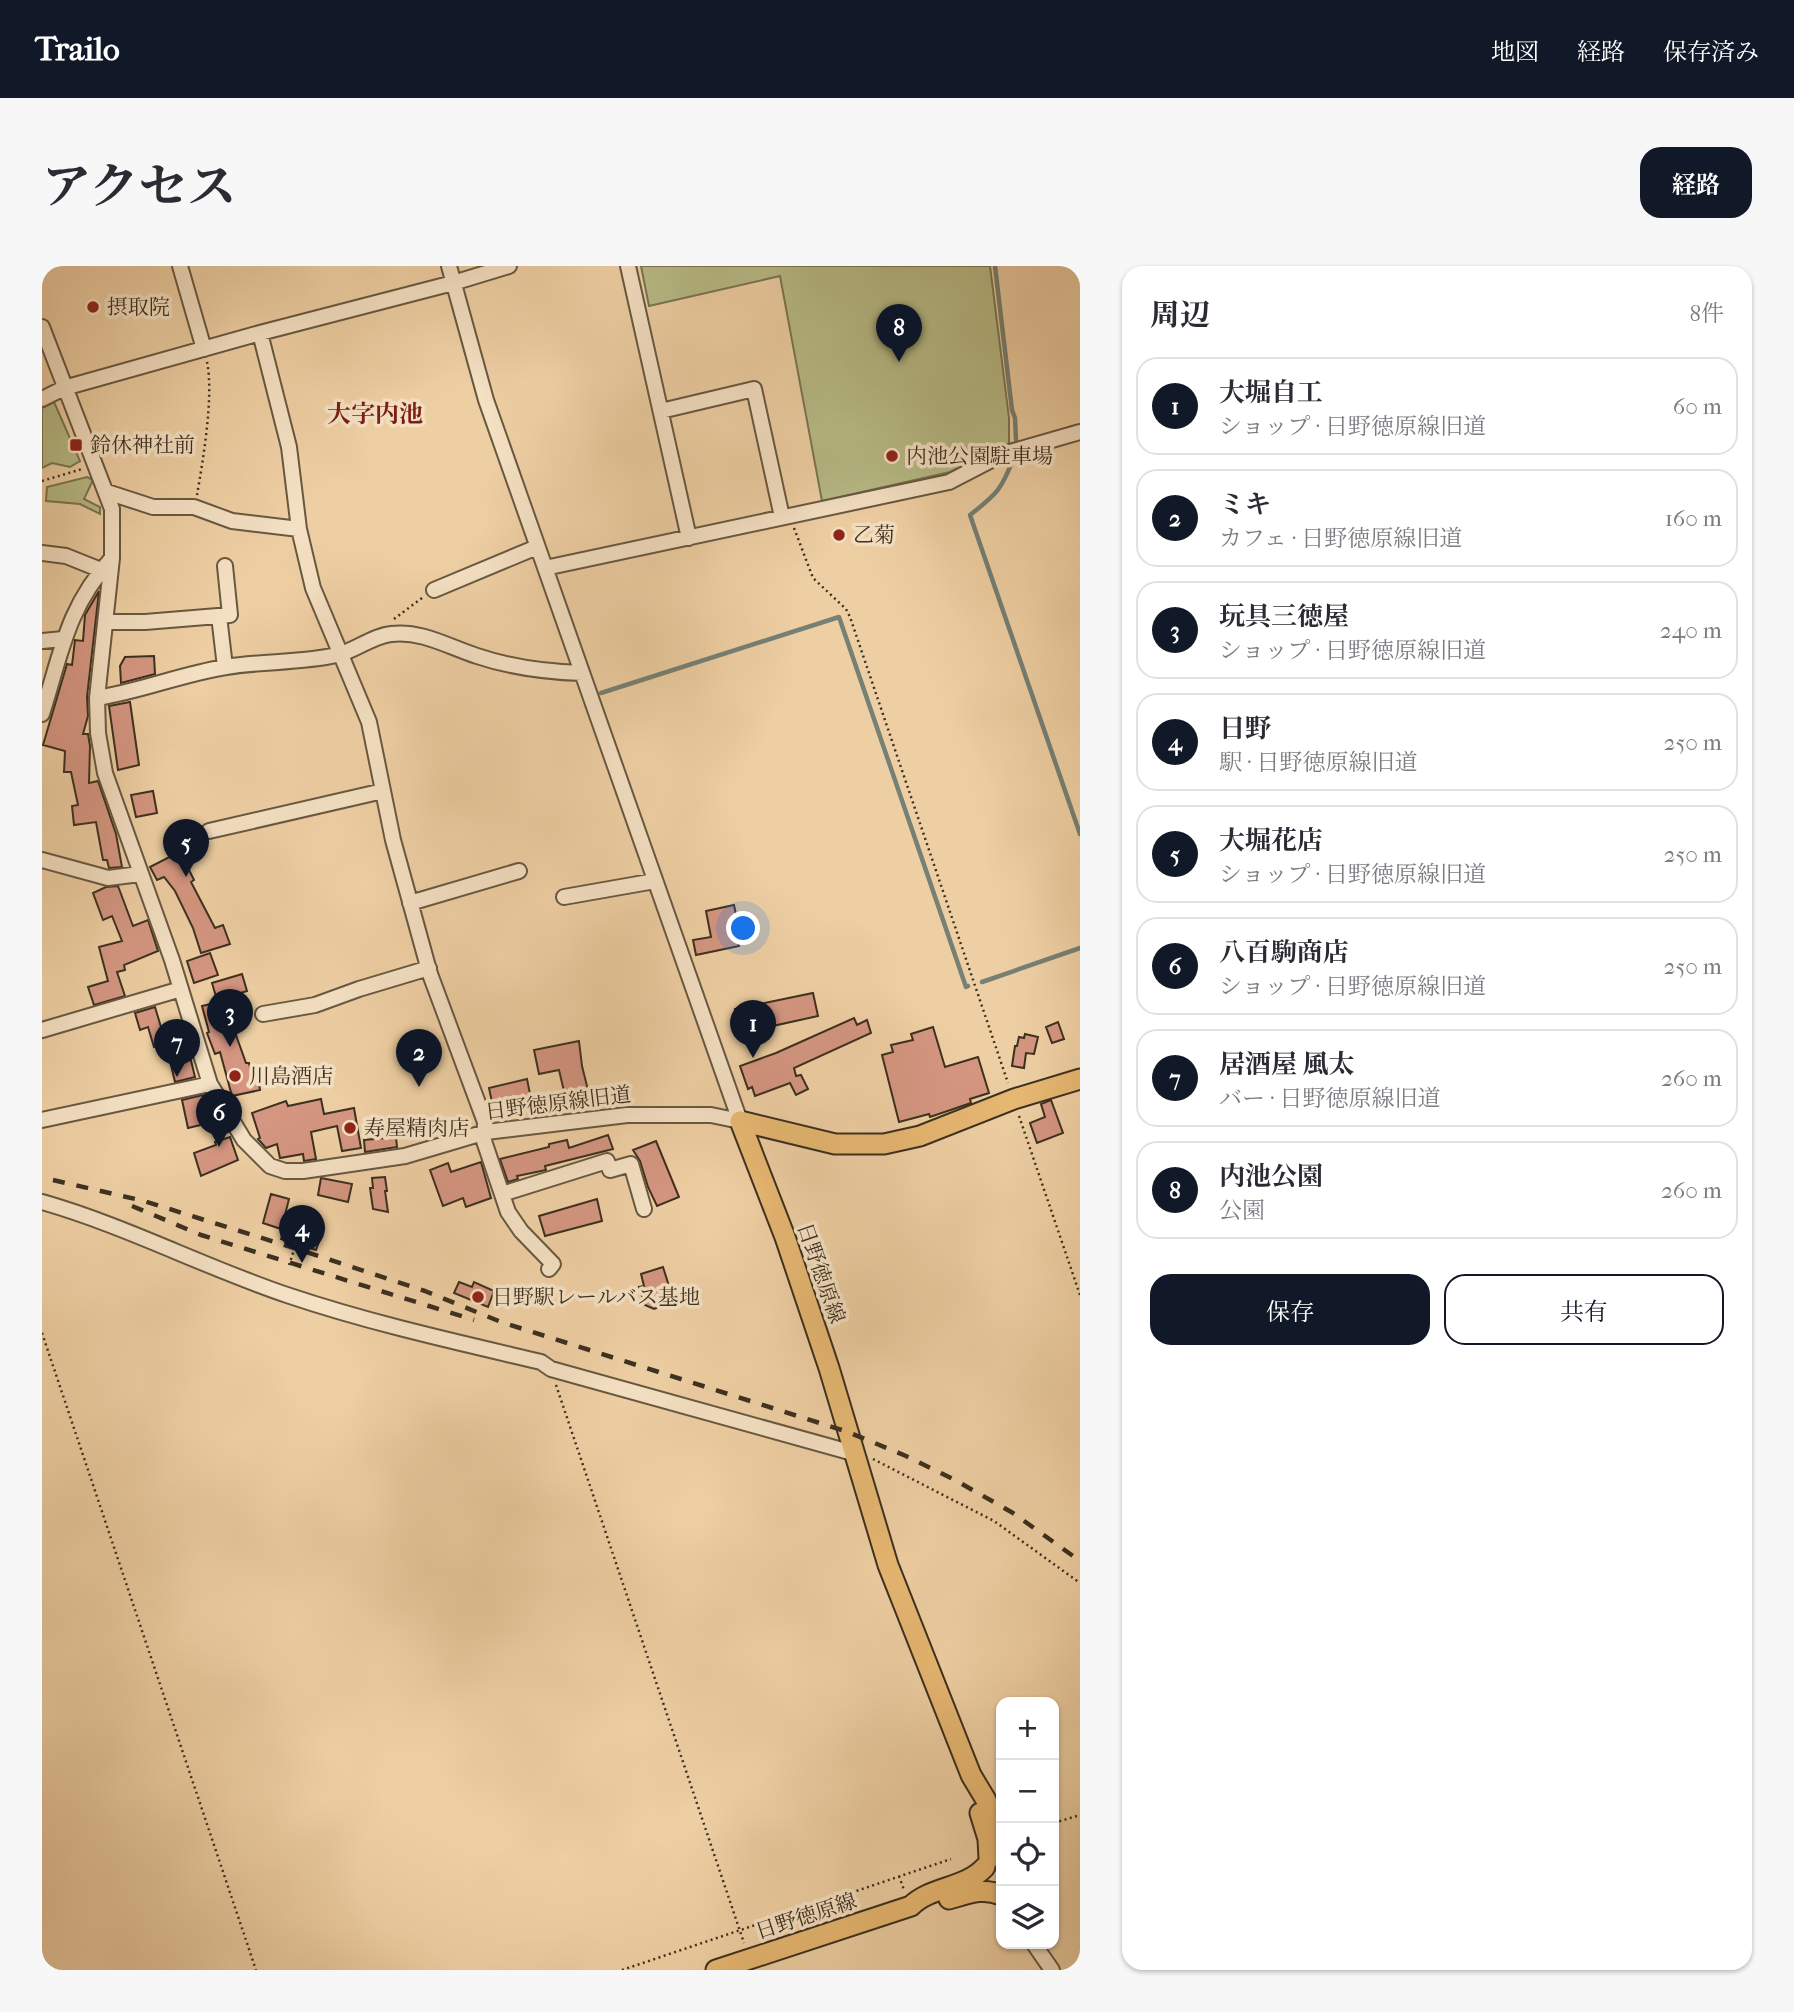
<!DOCTYPE html>
<html lang="ja">
<meta charset="utf-8">
<style>
:root{--surface:#fff;--page:#f7f7f7;--text:#2b2b33;--muted:#7c7c81;--line:#e1e1e2;--accent:#111827}
body{margin:0;font-family:"IM FELL French Canon","Noto Serif JP",serif;background:var(--page);color:var(--text)}
.controls{position:absolute;right:21px;bottom:21px;display:grid;overflow:hidden;border-radius:14px;box-shadow:0 2px 5px #0004}
.controls button{width:63px;height:63px;display:grid;place-items:center;padding:0;border:0;border-bottom:2px solid var(--line);background:var(--surface);color:var(--text);font:35px sans-serif}
.you{position:absolute;left:702px;top:663px;width:24px;height:24px;margin:-18px;border:5px solid #fff;border-radius:50%;background:#1a73e8;box-shadow:0 0 0 10px #1a73e833}
.badge{display:grid;place-items:center;width:46px;height:46px;border-radius:50%;background:var(--accent);color:#fff;font-size:23px;font-weight:700}
.pin{position:absolute;translate:-50% -58px;filter:drop-shadow(0 2px 4px #0008)}
.pin::after{content:'';position:absolute;top:37px;width:24px;height:21px;background:inherit;clip-path:polygon(0 0,100% 0,50% 100%)}
.list{margin:0;padding:0;list-style:none}
h2{display:flex;justify-content:space-between;align-items:center;height:91px;margin:0;padding:0 28px;font-size:30px}
h2 small{font-size:23px;font-weight:400;color:var(--muted)}
.list li{display:grid;grid-template-columns:46px 1fr auto;gap:21px;align-items:center;box-sizing:border-box;height:98px;margin:0 14px 14px;padding:0 14px;border:2px solid var(--line);border-radius:21px}
.list b{display:block;font-size:26px;white-space:nowrap}
.list p{margin:0;font-size:23px;white-space:nowrap;color:var(--muted)}
.list em{font-size:23px;font-style:normal;color:var(--muted)}
.actions{display:flex;gap:14px;padding:21px 28px}
.actions a{flex:1;padding:16px 0;border:2px solid var(--accent);border-radius:21px;text-align:center;font-size:24px;color:var(--accent)}
.actions .main{background:var(--accent);color:#fff}
.icon{flex:none;width:38px;height:38px;fill:none;stroke:currentColor;stroke-width:2;stroke-linecap:round;stroke-linejoin:round}
.map{position:relative;flex:none;width:1038px;height:1704px;overflow:hidden;border-radius:21px}
header{display:flex;align-items:center;gap:42px;box-sizing:border-box;height:98px;padding:0 35px;background:var(--accent);color:#fff}
header strong{font-size:33px}
nav{display:flex;gap:38px;margin-inline-start:auto;font-size:24px}
.intro{display:flex;align-items:center;justify-content:space-between;box-sizing:border-box;height:168px;padding:0 42px}
h1{margin:0;font-size:49px}
.button{padding:18px 32px;border-radius:21px;background:var(--accent);color:#fff;font-size:24px;font-weight:700}
main{display:flex;gap:42px;padding:0 42px}
aside{flex:1;background:var(--surface);border-radius:21px;box-shadow:0 2px 5px #0004}
.map>svg:first-child{display:block}
.green{fill:#b7bb86;stroke:#7a7653;stroke-width:2}
.lines{fill:none;stroke-linecap:round;stroke-linejoin:round}
.stream{stroke:#768075;stroke-width:4.5}
.building{fill:#d59681;stroke:#3c3020;stroke-width:2}
.minor-casing{stroke:#685841;stroke-width:18}
.major-casing{stroke:#3c3020;stroke-width:23}
.path{stroke:#3c3020;stroke-width:2.5;stroke-dasharray:2 3.5;stroke-linecap:butt}
.minor{stroke:#f4e0c3;stroke-width:14}
.major{stroke:#e7b872;stroke-width:19}
.rail{stroke:#3c3020;stroke-width:4.5;stroke-dasharray:12 12;stroke-linecap:butt}
.poi-dot{fill:#8f2418;stroke:#f4e0c3;stroke-width:2.5}
.labels{text-anchor:middle;dominant-baseline:central;stroke-width:7;stroke-linejoin:round;paint-order:stroke}
.poi-label{font-size:21px;fill:#3c3020;stroke:#f4e0c3;text-anchor:start}
.street-label{font-size:21px;fill:#3c3020;stroke:#f4e0c3}
.quarter-label{font-size:24px;font-weight:bold;fill:#7a1f14;stroke:#f4e0c3}
</style>
<header>
<strong>Trailo</strong>
<nav><a>地図</a><a>経路</a><a>保存済み</a></nav>
</header>
<div class="intro"><h1>アクセス</h1><a class="button">経路</a></div>
<main>
<div class="map">
<svg width="1038" height="1704" viewBox="0 0 1038 1704">
<rect width="100%" height="100%" fill="#eecfa3"/>
<filter id="stains"><feTurbulence type="fractalNoise" baseFrequency=".00286" numOctaves="4"/><feColorMatrix values="0 0 0 0 .2 0 0 0 0 .09 0 0 0 0 .02 0 0 0 .5 -.17"/></filter>
<radialGradient id="worn" r=".72"><stop offset=".6" stop-color="#630" stop-opacity="0"/><stop offset="1" stop-color="#630" stop-opacity=".3"/></radialGradient>
<!-- green -->
<path class="green" d="M599,0h349l19,152v26l-59,28 -128,29 -42,-225 -131,30z
M12,136l26,59 -10,6 -18,-4 -10,5v-60z
M45,211l6,3 -9,19 16,8v7l-20,-10 -34,-3 1,-14z"/>
<g class="lines">
<!-- stream -->
<path class="stream" d="M953,0l17,144 3,8 1,22
M972,191c-12,32 -17,37 -44,58l110,319
M559,427l238,-76 127,370 2,-1
M940,716l98,-34"/>
</g>
<!-- building -->
<path class="building" d="M57,325l-12,106 1,19 -5,18h5l2,12 -1,37 9,-2 18,53 6,33 -13,1 -2,-8h-4l-7,-38 -22,3 -2,-19 6,-1 -7,-33h-7l1,-21 -22,-6 24,-81 5,1 3,-25 8,1 2,-26z
M112,390l1,18 -34,9 -1,-17 5,-9z
M88,436l9,63 -21,5 -9,-64z
M111,525l4,22 -21,4 -5,-22z
M135,587l7,15 3,-2 7,14 -3,2 24,46 8,-3 7,19 -29,9 -8,-25 -18,-37 -11,-14 -7,3 -7,-13z
M76,620l15,40 15,-6 10,31 -34,14 1,5 -8,2 8,24 -31,9 -6,-18 20,-6 -9,-34 23,-6 -10,-25 -9,4 -10,-27 13,-6z
M692,639l7,34 -3,1 1,6 -43,9 -3,-15 18,-3 -5,-26z
M168,687l8,22 -24,8 -7,-22z
M200,708l5,17 -30,9 -5,-17z
M771,727l5,23 -77,17 -6,-24z
M182,735l6,23h2l14,39h3l4,16 5,-1 2,12 -28,6 -12,-44 -5,2 -8,-21 2,-1 -7,-26z
M113,741l6,20 11,-3 7,22 8,-2 8,33 -20,5 -9,-38 -12,3 -6,-20 -8,3 -5,-17z
M812,752l3,7 10,-5 4,13 -77,35 2,8 5,-1 7,14 -12,6 -6,-12 -35,13 -3,-9 -4,2 -8,-23 36,-13z
M1016,756l6,17 -12,4 -6,-16z
M891,761l12,40 33,-10 11,36 -19,6 1,4 -41,14 -1,-3 -30,8 -17,-67 11,-3 -2,-7 22,-5 -2,-6z
M983,768l13,3 -4,17 -8,-1 -2,15 -12,-2 3,-20h2l2,-9 5,1z
M537,775l3,25 8,32 -23,6 -8,-34 -20,4 -5,-24z
M485,813l5,25 -38,8 -5,-24z
M161,829l6,28 -21,5 -6,-28z
M279,833l3,15 30,-6 7,40 -19,3 -5,-25 -26,6 5,27 -12,2 -1,-7 -23,4 -3,-14 -11,4 -8,-9 2,-1 -8,-25 34,-12 2,5z
M1009,834l12,33 -26,10 -7,-20 15,-6 -4,-13z
M566,869l5,14 -68,17 1,4 -29,6 1,3 -10,3 -8,-23 49,-12v-3l18,-4 2,8z
M188,871l8,23 -37,16 -7,-23 22,-8 -1,-3z
M354,871l1,10 -32,5 -1,-12z
M614,875l23,56 -22,9 -9,-19 -8,-26 -7,-11z
M439,896l10,36 -25,9 -3,-9 -20,8 -13,-36 18,-7 3,9z
M343,911l2,14h-2l3,21 -15,-3 -3,-21h3l-1,-10z
M279,912l31,6 -4,18 -30,-7z
M229,928l18,5 -4,16 39,13 -8,22 -35,-11 3,-9 -21,-7z
M555,933l5,22 -57,15 -6,-20z
M621,1001l11,35 -20,7 -9,-4 -6,-18 5,-1 -3,-12z
M417,1016l13,5 2,-5 20,9 -6,16 -34,-14z"/>
<g class="lines">
<defs>
<path id="minor" d="M138,0l24,83
M407,0l37,134 254,721
M586,0l61,272
M0,61l70,182v49l-15,140 1,35 7,40 67,187 38,124 34,56 26,26 15,5h18l102,-15 81,-24 141,-17h84l29,6
M218,67l29,114 10,82 14,59 56,134 24,118 37,134 55,148 -1,19 24,71 13,19 32,33 -4,5
M0,133l22,-11 196,-55 193,-50 56,-17
M619,145l93,-22 28,128
M65,226l46,15h41l38,14 67,8
M0,287l24,3 35,14
M503,302l404,-86 54,-28 77,-22
M392,324l103,-43
M177,350l6,51
M64,356h39l85,-7 -5,-49
M0,375l21,-2
M55,432c44,-7 85,-24 129,-31 37,-6 74,-4 111,-12 18,-4 35,-19 54,-21 30,-4 58,13 86,22 33,11 71,16 105,17
M0,448c19,-60 25,-107 70,-156
M167,565l174,-40
M0,594l66,18 32,-4
M522,631l91,-16
M368,637l109,-32
M221,748l52,-9 44,-16 70,-21
M0,764l139,-41
M0,854l168,-36
M460,928l105,-33 3,9 21,-6 13,45
M0,936c84,24 162,65 245,93 83,28 169,47 254,67l10,7 302,84
M992,1678l18,26"/>
<path id="major" d="M698,855l45,116 44,131 59,197 83,210 15,25 15,35
M698,855l95,23h49l36,-8 94,-37 66,-20
M938,1547l8,26 1,20
M907,1633c18,-5 34,-12 52,-4
M674,1704l195,-64c20,-20 54,-17 74,-39"/>
</defs>
<!-- minor casing -->
<use href="#minor" class="minor-casing"/>
<!-- major casing -->
<use href="#major" class="major-casing"/>
<!-- path -->
<path class="path" d="M0,215l40,-12
M155,229c6,-35 17,-99 10,-133
M752,262l19,50 33,31 4,8 158,466
M352,353l28,-21
M977,850l61,179
M247,999l6,-18
M0,1067l214,637
M514,1119l188,558
M831,1193l121,62 86,62
M1012,1557l26,-8
M857,1610l5,14
M580,1704l329,-111"/>
<!-- minor -->
<use href="#minor" class="minor"/>
<!-- major -->
<use href="#major" class="major"/>
<!-- rail -->
<path class="rail" d="M11,914l91,21 153,48 128,42 76,31 347,110 58,24 49,24 58,33 67,48
M90,940l69,29 273,85"/>
</g>
<!-- markers -->
<g class="poi-dot">
<circle cx="51" cy="41" r="7"/>
<rect x="27" y="172" width="14" height="14" rx="3.5"/>
<circle cx="850" cy="190" r="7"/>
<circle cx="797" cy="269" r="7"/>
<circle cx="193" cy="810" r="7"/>
<circle cx="308" cy="862" r="7"/>
<circle cx="436" cy="1031" r="7"/>
</g>
<g class="labels">
<!-- poi labels -->
<g class="poi-label">
<text x="65" y="41">摂取院</text>
<text x="48" y="179">鈴休神社前</text>
<text x="864" y="190">内池公園駐車場</text>
<text x="811" y="269">乙菊</text>
<text x="207" y="810">川島酒店</text>
<text x="322" y="862">寿屋精肉店</text>
<text x="450" y="1031">日野駅レールバス基地</text>
</g>
<!-- street labels -->
<g class="street-label">
<text transform="translate(516 837) rotate(-7)">日野徳原線旧道</text>
<text transform="translate(779 1007) rotate(71)">日野徳原線</text>
<text transform="translate(764 1650) rotate(-18)">日野徳原線</text>
</g>
<!-- quarter labels -->
<g class="quarter-label">
<text x="333" y="148">大字内池</text>
</g>
</g>
<rect width="100%" height="100%" filter="url(#stains)"/>
<rect width="100%" height="100%" fill="url(#worn)"/>
</svg>
<div class="controls">
<button>+</button>
<button>−</button>
<button><svg class="icon" aria-label="locate" viewBox="0 0 24 24"><circle cx="12" cy="12" r="6"/><path d="M12 2v4M12 18v4M2 12h4M18 12h4"/></svg></button>
<button><svg class="icon" aria-label="layers" viewBox="0 0 24 24"><path d="M12 4l9 5-9 5-9-5zM3 14l9 5 9-5"/></svg></button>
</div>
<div class="you"></div>
<div class="pin badge" style="left:711px;top:792px">1</div>
<div class="pin badge" style="left:377px;top:821px">2</div>
<div class="pin badge" style="left:188px;top:781px">3</div>
<div class="pin badge" style="left:260px;top:997px">4</div>
<div class="pin badge" style="left:144px;top:611px">5</div>
<div class="pin badge" style="left:177px;top:881px">6</div>
<div class="pin badge" style="left:135px;top:811px">7</div>
<div class="pin badge" style="left:857px;top:96px">8</div>
</div>
<aside>
<h2>周辺<small>8件</small></h2>
<ul class="list">
<li><span class="badge">1</span><div><b>大堀自工</b><p>ショップ · 日野徳原線旧道</p></div><em>60 m</em></li>
<li><span class="badge">2</span><div><b>ミキ</b><p>カフェ · 日野徳原線旧道</p></div><em>160 m</em></li>
<li><span class="badge">3</span><div><b>玩具三徳屋</b><p>ショップ · 日野徳原線旧道</p></div><em>240 m</em></li>
<li><span class="badge">4</span><div><b>日野</b><p>駅 · 日野徳原線旧道</p></div><em>250 m</em></li>
<li><span class="badge">5</span><div><b>大堀花店</b><p>ショップ · 日野徳原線旧道</p></div><em>250 m</em></li>
<li><span class="badge">6</span><div><b>八百駒商店</b><p>ショップ · 日野徳原線旧道</p></div><em>250 m</em></li>
<li><span class="badge">7</span><div><b>居酒屋 風太</b><p>バー · 日野徳原線旧道</p></div><em>260 m</em></li>
<li><span class="badge">8</span><div><b>内池公園</b><p>公園</p></div><em>260 m</em></li>
</ul>
<div class="actions"><a class="main">保存</a><a>共有</a></div>
</aside>
</main>
